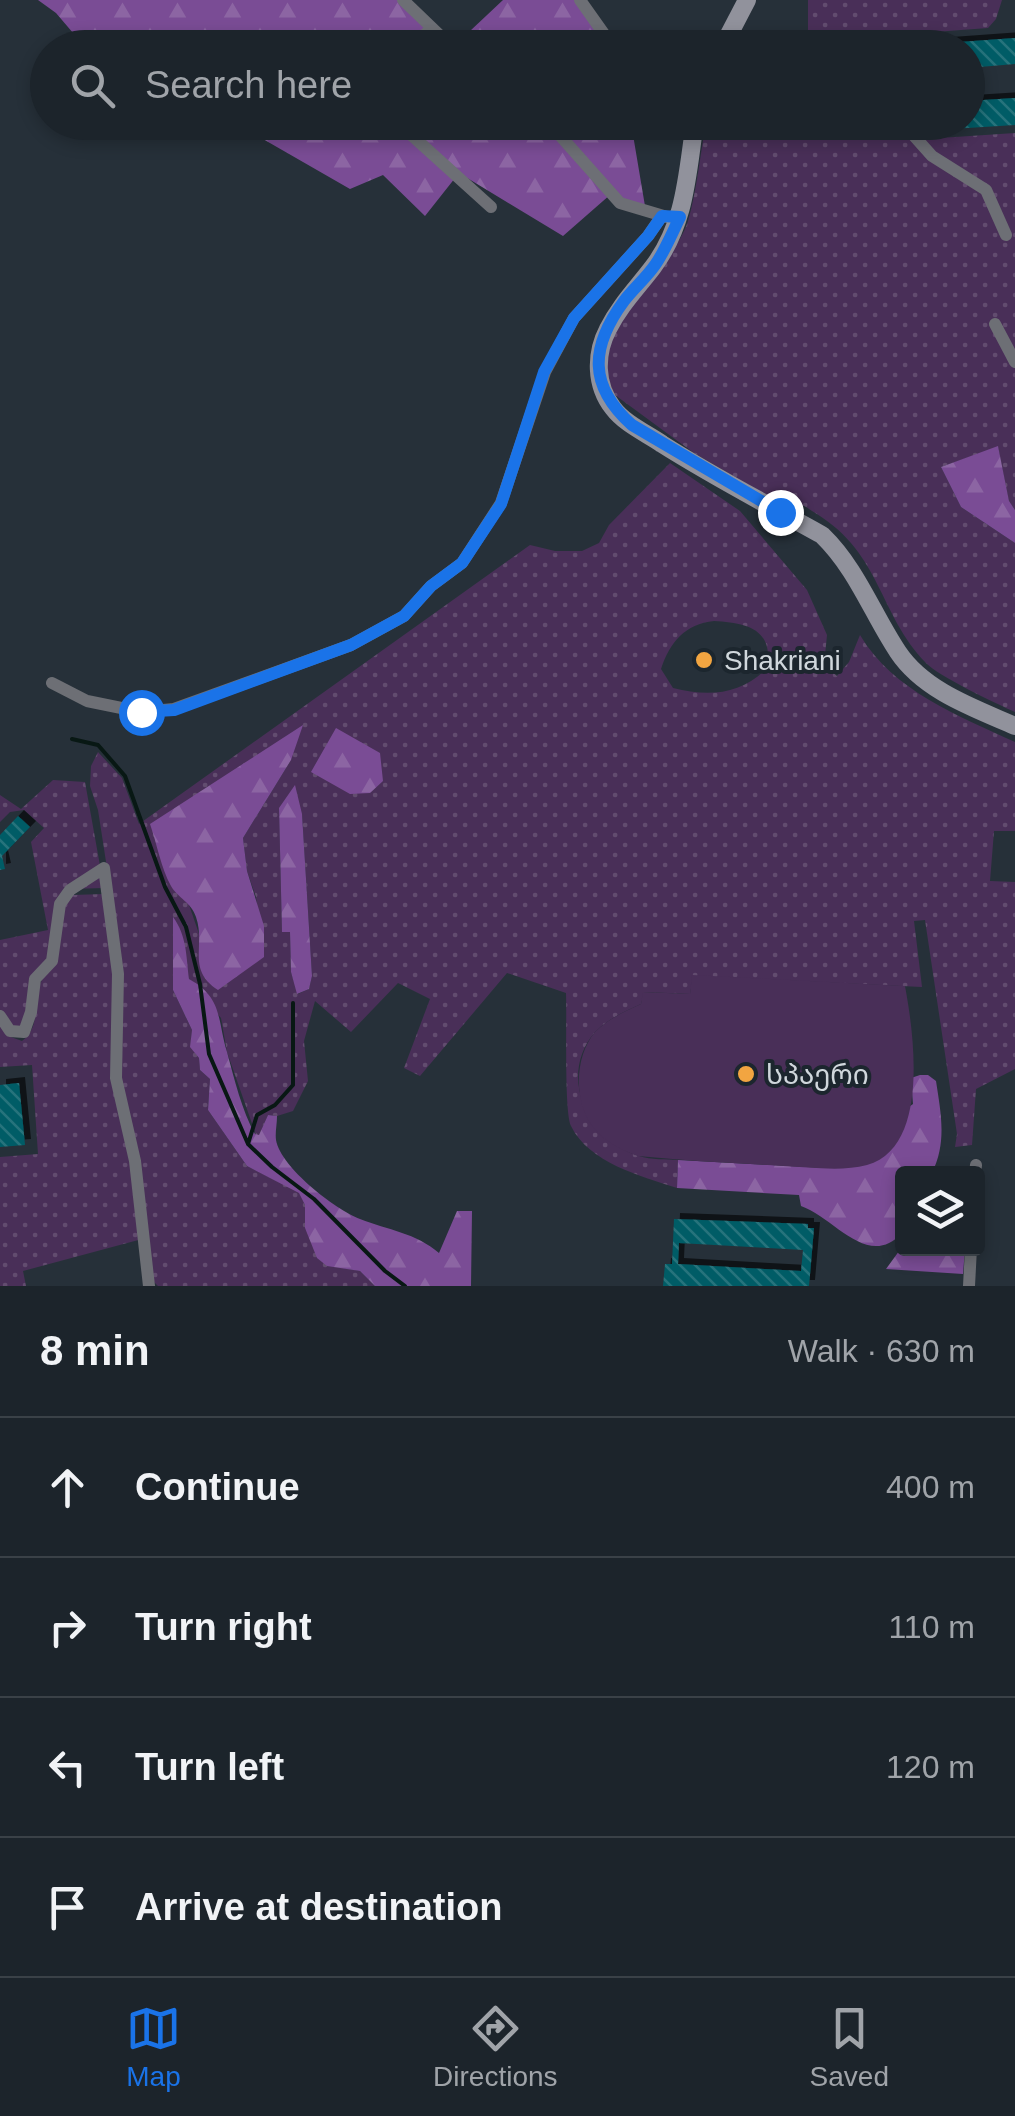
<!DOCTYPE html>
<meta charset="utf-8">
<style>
:root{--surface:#1c242b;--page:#252c33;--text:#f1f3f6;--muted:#a0a4a9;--line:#3a4147;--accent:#1a73e8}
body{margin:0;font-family:Helvetica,"Noto Sans Georgian",sans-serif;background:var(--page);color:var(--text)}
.controls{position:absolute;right:30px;bottom:30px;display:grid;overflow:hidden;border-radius:10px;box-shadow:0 5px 15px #0003}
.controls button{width:90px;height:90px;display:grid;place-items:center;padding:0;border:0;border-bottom:2px solid var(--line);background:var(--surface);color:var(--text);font:50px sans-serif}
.stop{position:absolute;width:30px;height:30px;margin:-22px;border:8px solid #1a73e8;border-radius:50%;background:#fff}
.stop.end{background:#1a73e8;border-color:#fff;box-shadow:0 2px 10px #0008}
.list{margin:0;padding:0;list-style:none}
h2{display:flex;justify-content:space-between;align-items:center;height:130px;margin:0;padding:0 40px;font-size:42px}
h2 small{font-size:32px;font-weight:400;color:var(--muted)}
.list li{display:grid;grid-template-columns:65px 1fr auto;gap:30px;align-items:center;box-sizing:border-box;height:140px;padding:0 40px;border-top:2px solid var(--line)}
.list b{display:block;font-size:38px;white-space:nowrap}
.list em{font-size:32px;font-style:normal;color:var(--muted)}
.icon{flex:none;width:55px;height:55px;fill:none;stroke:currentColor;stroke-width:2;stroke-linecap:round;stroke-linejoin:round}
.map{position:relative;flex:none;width:1015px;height:1286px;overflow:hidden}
.search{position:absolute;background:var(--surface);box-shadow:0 5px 15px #0003;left:30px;right:30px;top:30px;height:110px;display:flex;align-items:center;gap:25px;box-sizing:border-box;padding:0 35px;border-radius:55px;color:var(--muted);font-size:38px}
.sheet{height:690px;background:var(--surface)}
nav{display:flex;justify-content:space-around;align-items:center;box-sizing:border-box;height:140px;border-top:2px solid var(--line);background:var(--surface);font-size:28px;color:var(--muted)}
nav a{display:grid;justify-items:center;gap:5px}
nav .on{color:var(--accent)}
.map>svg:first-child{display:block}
.green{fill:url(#green-dots);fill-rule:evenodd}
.forest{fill:url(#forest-firs)}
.pitch{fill:#492f58}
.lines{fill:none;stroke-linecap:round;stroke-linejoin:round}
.stream{stroke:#081814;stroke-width:4}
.building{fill:url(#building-back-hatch);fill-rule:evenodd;filter:url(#shadow)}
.street{stroke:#6d6f75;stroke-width:12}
.secondary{stroke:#91929c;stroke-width:18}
.route{stroke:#1a73e8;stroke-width:12}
.poi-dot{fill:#f2a541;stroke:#1c262e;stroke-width:4}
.labels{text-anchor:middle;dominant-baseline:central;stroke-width:8;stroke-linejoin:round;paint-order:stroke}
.poi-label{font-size:28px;fill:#d0d7dc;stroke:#1c262e;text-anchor:start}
</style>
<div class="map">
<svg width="1015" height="1286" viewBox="0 0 1015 1286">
<defs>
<pattern id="green-dots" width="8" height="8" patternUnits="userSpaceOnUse" patternTransform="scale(2.5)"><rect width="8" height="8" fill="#492f58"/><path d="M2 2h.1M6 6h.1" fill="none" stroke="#624c6f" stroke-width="1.8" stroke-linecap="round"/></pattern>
<pattern id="forest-firs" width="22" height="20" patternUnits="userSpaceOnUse" patternTransform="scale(2.5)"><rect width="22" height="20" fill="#7a4c95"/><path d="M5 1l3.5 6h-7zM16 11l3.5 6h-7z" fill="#8c65a3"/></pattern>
<pattern id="building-back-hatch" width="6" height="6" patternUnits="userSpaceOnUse" patternTransform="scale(2.5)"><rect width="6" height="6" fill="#045c66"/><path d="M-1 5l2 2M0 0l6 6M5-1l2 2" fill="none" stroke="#28737b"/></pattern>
<filter id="shadow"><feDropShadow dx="6" dy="-6" stdDeviation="0" flood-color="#0009"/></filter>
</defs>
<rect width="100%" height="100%" fill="#263039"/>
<!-- green -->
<path class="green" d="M808,0h194l-6,19 -8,9 -54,4v15h-199l5,-8 68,-3z
M938,122l2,16 75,-5v377l-6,-8 -11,-55 -57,20 20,40 54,36v169c-18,-8 -77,-36 -89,-49 -48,-50 -44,-108 -109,-149 -10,-6 -17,-12 -28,-13l-4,5 -91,-53 -79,-58c-35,-67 54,-116 73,-174 9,-31 12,-66 18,-98z
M670,463l70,48 67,79 20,45 -3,30 13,11 12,-14 11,-27c33,56 99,81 155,107v89h-21l-4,50 25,1v187l-39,20 -4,56 -17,2 2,-13 -32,-214 -11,1 8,66 -229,-11 -3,18 -46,-2 -3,12c-16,7 -33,15 -46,28 -38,44 -7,109 44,124 12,4 27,3 39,4l-1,28c-36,-12 -88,-25 -106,-62 -7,-15 -4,-109 -5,-133l-59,-20 -87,103 -16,-8 26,-69 -32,-16 -47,49 -36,-31 -11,40 4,40 -15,30 -16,5 -9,-1 -9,21 -3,-1 -29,-83 -6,-34 -32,-39 -16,-59v70l19,40 -1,17 8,11 1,12 10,9 -2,31 39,56 52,26 6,13v23l23,37 32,6 15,15h-217l-7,-7 -29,-181 -13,-217 -11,-71 -8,-24 1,-20 7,-14 24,26 17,46 391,-279 25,6h27l17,-8 10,-18zM714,621c33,2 60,8 53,47 -26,27 -59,29 -94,20l-12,-19c9,-27 24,-45 53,-48zM291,760l-48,78 4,33 9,26 7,60 -45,32 -30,-87zM279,808l23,6 10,162 -3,13 -11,5 -7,-22 -1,-40 -8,-1z
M53,780l32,2 19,106 -35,1 -18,69 -18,20 -3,34 -14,19 -16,-19v-72l48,-10 -17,-88 13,-14 -20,-18 -14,2 -10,10v-27l21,14z
M104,894l11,97 -3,28 30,220 -119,32 3,15h-26v-129l38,-3 -6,-89 -32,2v-45l8,14 14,5c18,-14 11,-31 15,-50 2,-8 8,-14 10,-22 7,-25 9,-54 25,-74z"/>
<!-- forest -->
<path class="forest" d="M38,0h365l50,47 50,-47h77l34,47h-529l-29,-34z
M176,123h455l15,89 -35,-18 -48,42 -104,-63 -34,43 -42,-41 -33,14 -94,-54 -66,-3z
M998,446l11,55 6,9v33l-54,-36 -20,-40z
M303,725l-12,35 -48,78 4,33 17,55v31l-46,33c-32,-21 -12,-44 -22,-73 -5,-15 -18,-19 -25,-31 -10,-18 -14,-42 -21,-62z
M336,728l44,25 3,28 -13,12 -20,1 -39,-22z
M295,785l7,29 10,162 -3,13 -12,5 -6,-22 -1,-40h-8l-3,-124z
M173,917c14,19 13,39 16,62 34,19 28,40 38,73 7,26 15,59 28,82l4,1 9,-20 9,1c0,8 -2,17 -1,24 5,28 59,69 84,79 28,11 56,14 79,34l18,-42h15l-1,75h-96l-15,-15 -33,-5 -10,-8 -12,-30v-23l-6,-12 -52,-27 -39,-56 2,-31 -10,-9 -1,-12 -9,-11 2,-17 -19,-40z
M920,1075h8l8,6c5,33 11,61 -4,92l-30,1v59c-34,37 -67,-15 -101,-27l-2,-11 -122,-7 1,-28 146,8 89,-64 -2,-26z
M902,1247l63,2 -2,25 -77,-5z"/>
<!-- pitch -->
<path class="pitch" d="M692,975l213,11c9,48 25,161 -38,179 -26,7 -57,2 -84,1 -48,-3 -97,-5 -145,-10 -15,-5 -28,-12 -40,-23 -25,-25 -25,-75 -3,-101 13,-13 30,-21 46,-28l2,-12 47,2z"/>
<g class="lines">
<!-- stream -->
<path class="stream" d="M72,739l26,6 27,31 40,111 21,40 14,57 9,70 39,90 24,23 42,32 71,72 20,15
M248,1144l9,-29 18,-10 18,-20v-82"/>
</g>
<!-- building -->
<path class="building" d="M1015,38v26l-47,4v-20h-22v-5z
M1015,98v27l-63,4 -1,-7h17v-21z
M18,816l12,11 -28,29 3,13 -5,1v-35z
M19,1083l6,62 -25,2v-62z
M674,1219l134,5v4h6l-5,58h-146l2,-22h7zM679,1243l124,7 -2,21 -123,-7z"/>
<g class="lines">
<!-- street -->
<path class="street" d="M403,0l50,48
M580,0l34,48
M413,48l17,-19
M397,122l94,85
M548,122l72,81 47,14
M909,122l6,15 17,19 54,34 20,45
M995,324l20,38
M52,683l35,18 54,11 33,-3 177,-64 53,-29 27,-30 31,-23 39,-60 44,-131 29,-54 74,-82 13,-19
M0,1016l10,15 14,1 7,-20 4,-33 17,-18 8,-57 10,-14 34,-22 14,106 -2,104 19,83 14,125
M975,1174l1,-9
M969,1286l2,-38"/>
<!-- secondary -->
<path class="secondary" d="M722,48l25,-48
M695,122c-8,52 -9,101 -42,145 -16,21 -33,38 -45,62 -13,25 -13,56 5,79 12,16 33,25 49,36 52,33 106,61 160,91 35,34 50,78 76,117 26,39 76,56 117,74"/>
</g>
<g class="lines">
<!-- route -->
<path class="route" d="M141,712l33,-2 177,-65 53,-29 27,-30 31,-23 39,-59 43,-132 30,-54 74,-82 14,-20 18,1c-8,16 -15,34 -25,48 -9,13 -22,24 -31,36 -34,46 -36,85 8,124l148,87"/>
</g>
<!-- markers -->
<g class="poi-dot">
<circle cx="704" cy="660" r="10"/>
<circle cx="746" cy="1074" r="10"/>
</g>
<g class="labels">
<!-- poi labels -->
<g class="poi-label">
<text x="724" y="660">Shakriani</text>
<text x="766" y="1074">სპაერი</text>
</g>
</g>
</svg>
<div class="controls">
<button><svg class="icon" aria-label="layers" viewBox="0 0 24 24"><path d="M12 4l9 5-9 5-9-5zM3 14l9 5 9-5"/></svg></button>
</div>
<div class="stop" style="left:141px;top:712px"></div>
<div class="stop end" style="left:780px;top:512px"></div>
<div class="search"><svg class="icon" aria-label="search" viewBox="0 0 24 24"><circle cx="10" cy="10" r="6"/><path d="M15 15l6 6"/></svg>Search here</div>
</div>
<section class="sheet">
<h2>8 min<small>Walk · 630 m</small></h2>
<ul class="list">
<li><svg class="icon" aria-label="ahead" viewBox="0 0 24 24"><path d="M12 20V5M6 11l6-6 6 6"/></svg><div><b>Continue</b></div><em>400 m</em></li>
<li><svg class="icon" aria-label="right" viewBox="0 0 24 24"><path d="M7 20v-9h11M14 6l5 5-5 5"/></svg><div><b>Turn right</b></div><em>110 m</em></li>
<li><svg class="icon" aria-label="left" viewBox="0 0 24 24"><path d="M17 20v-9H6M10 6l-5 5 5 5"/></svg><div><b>Turn left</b></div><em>120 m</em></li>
<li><svg class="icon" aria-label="arrive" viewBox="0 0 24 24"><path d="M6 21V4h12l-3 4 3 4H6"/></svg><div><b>Arrive at destination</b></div></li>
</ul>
</section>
<nav>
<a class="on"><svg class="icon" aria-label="map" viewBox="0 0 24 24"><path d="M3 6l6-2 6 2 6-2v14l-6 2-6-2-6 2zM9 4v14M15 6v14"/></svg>Map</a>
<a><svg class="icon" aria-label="directions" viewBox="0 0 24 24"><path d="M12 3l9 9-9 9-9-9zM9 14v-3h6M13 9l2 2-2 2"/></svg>Directions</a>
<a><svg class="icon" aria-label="saved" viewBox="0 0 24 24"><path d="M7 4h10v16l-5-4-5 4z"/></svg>Saved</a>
</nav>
